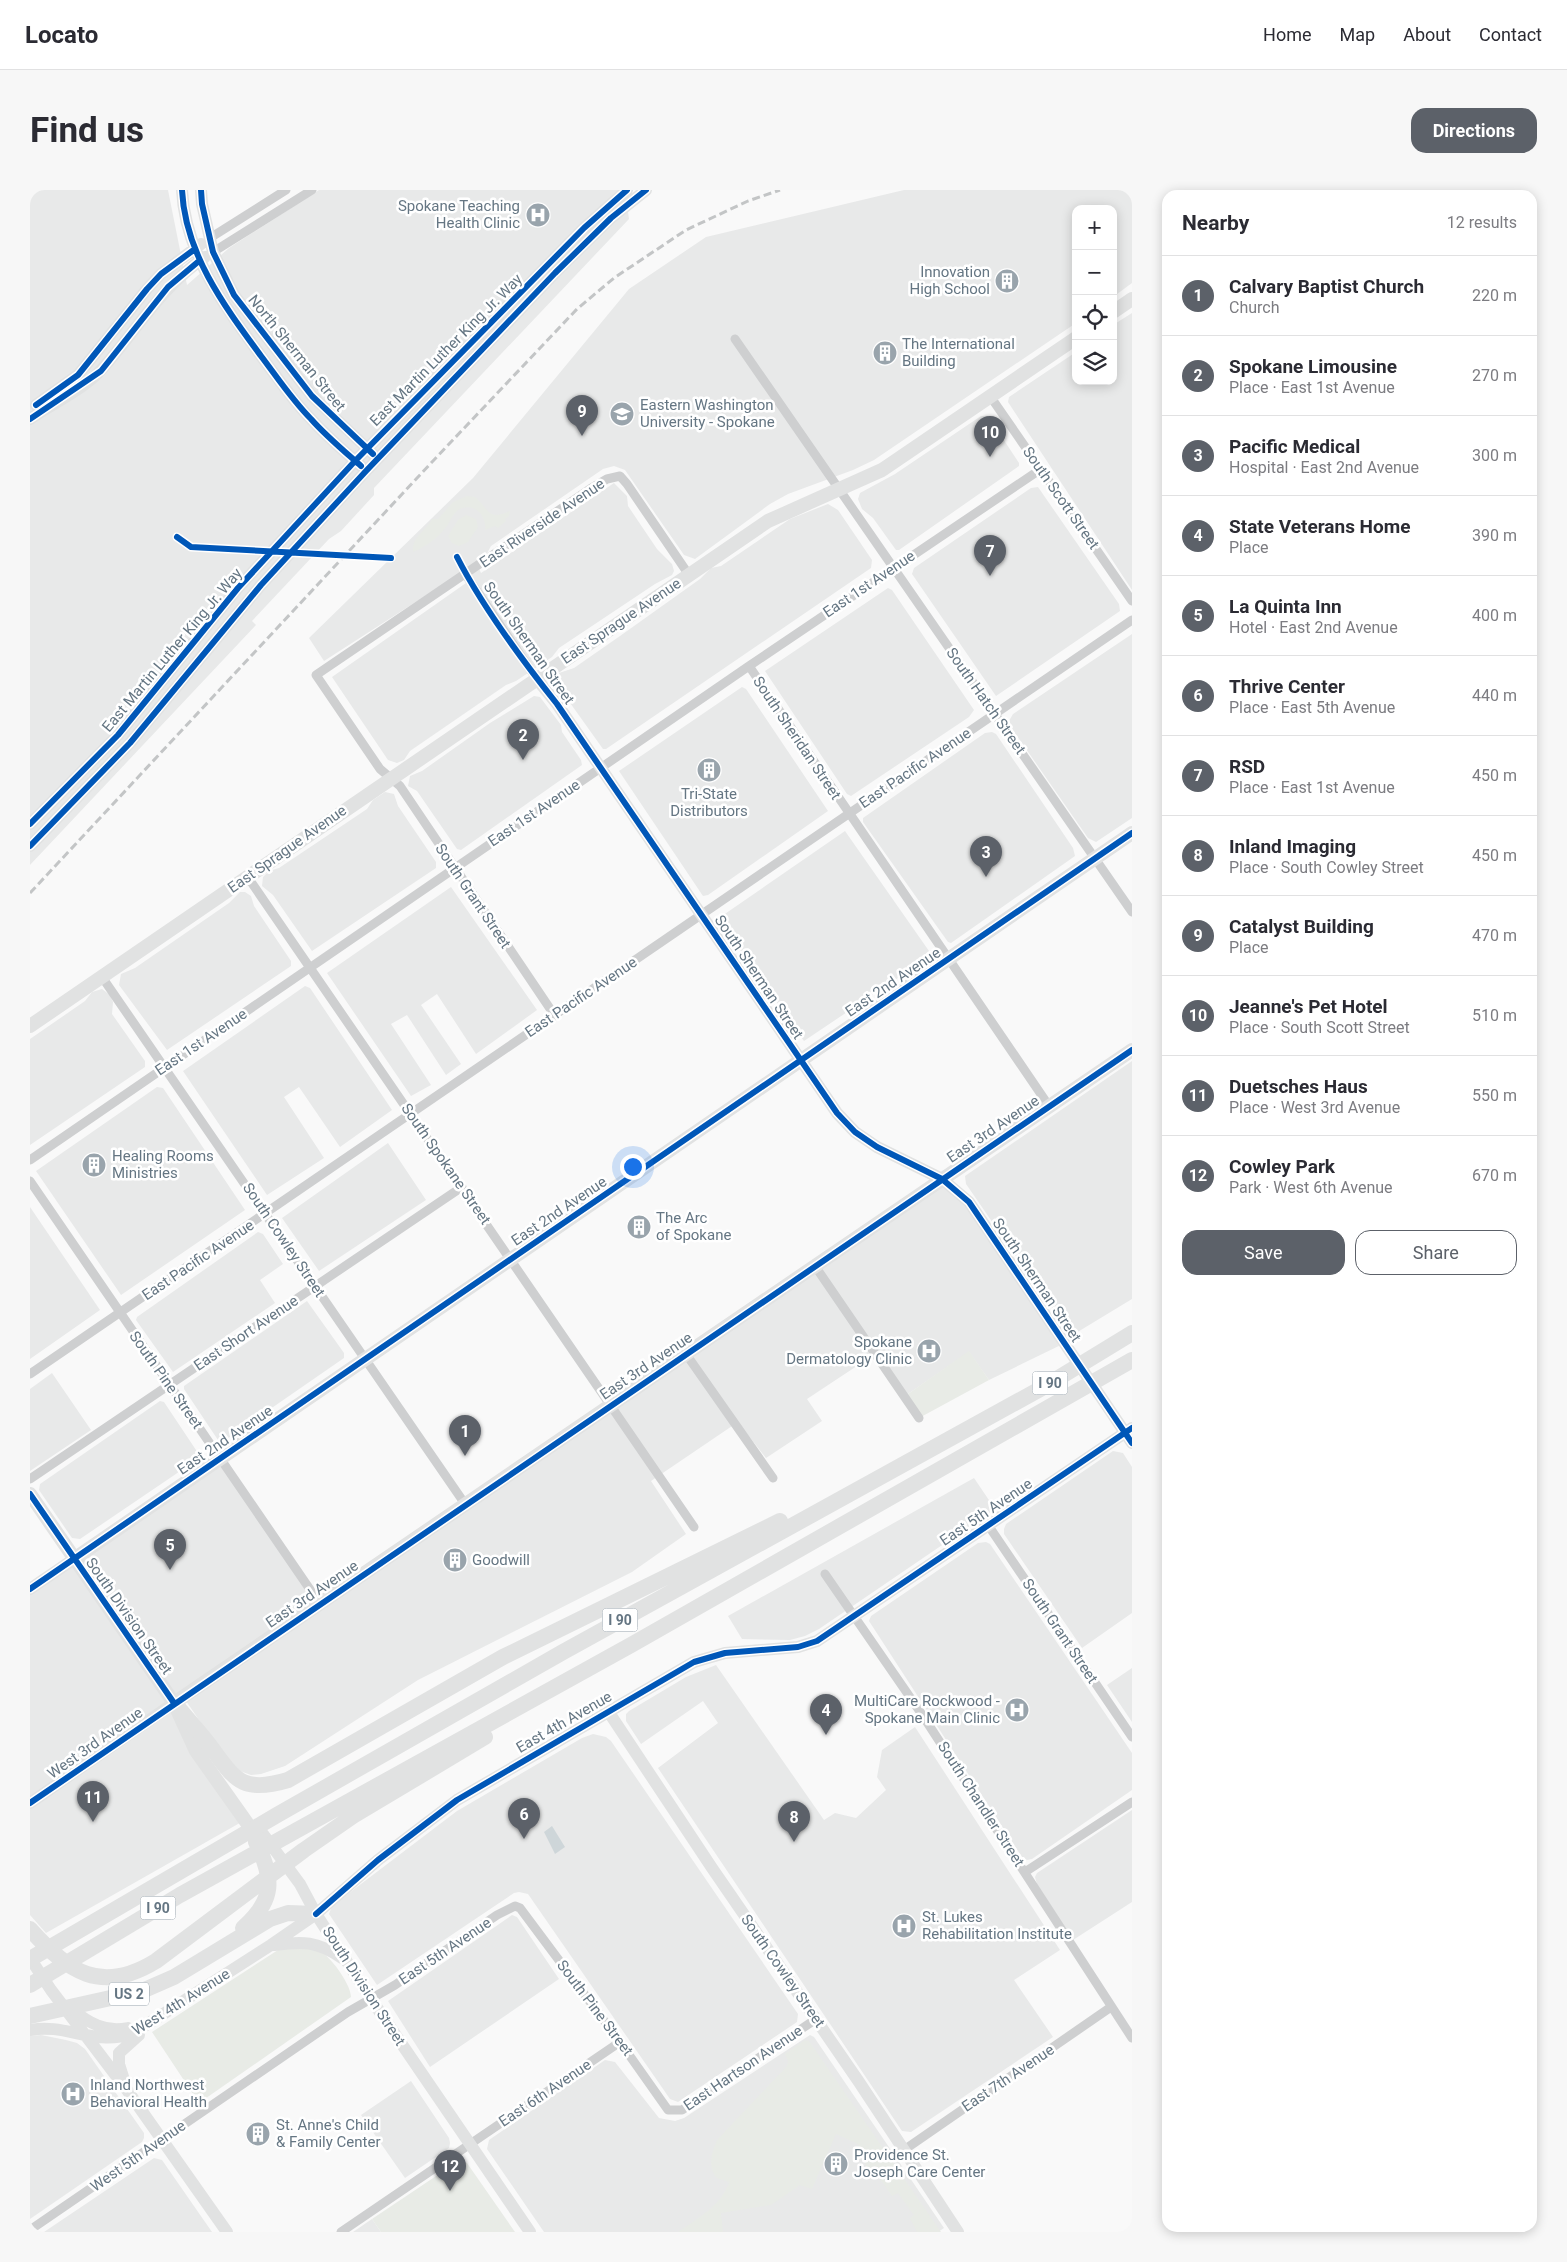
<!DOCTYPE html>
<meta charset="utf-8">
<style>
:root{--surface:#fff;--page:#f7f7f7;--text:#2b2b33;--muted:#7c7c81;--line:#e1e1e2;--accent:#5c6169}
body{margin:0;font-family:Roboto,sans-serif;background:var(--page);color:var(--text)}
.controls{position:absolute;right:15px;top:15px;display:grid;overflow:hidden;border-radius:10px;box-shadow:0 2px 12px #0003}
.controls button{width:45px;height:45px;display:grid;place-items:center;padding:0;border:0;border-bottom:1px solid var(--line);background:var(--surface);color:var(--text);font:25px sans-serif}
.you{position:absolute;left:602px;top:976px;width:18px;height:18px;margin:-12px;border:4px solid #fff;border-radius:50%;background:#1a73e8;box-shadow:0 0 0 8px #1a73e833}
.badge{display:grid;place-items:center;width:32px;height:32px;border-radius:50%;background:var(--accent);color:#fff;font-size:16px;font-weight:700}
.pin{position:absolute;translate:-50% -41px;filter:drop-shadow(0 1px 2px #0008)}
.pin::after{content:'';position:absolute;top:26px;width:18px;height:15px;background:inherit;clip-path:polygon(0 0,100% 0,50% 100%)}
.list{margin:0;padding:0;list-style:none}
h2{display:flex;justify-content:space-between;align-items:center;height:65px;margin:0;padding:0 20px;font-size:21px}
h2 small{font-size:16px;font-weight:400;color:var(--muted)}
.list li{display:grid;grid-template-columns:32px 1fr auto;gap:15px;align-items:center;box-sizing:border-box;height:80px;padding:0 20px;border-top:1px solid var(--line)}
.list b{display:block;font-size:19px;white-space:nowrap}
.list p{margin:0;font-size:16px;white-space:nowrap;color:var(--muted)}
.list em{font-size:16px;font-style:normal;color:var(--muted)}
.actions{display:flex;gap:10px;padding:15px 20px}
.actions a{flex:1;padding:11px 0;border:1px solid var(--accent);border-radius:15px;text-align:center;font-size:18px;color:var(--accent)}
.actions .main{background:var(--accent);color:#fff}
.icon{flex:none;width:28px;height:28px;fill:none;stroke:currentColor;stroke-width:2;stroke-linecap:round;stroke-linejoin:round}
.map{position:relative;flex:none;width:1102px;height:2042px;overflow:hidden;border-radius:15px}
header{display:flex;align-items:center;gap:30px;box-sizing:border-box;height:70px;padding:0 25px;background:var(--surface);border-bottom:1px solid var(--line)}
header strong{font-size:24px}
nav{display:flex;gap:28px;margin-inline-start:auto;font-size:18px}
.intro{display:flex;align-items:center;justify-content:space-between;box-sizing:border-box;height:120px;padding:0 30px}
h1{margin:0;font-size:35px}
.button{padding:12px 22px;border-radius:15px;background:var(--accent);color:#fff;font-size:18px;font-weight:700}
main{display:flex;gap:30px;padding:0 30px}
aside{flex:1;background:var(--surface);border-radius:15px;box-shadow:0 2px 12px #0003}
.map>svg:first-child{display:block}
.built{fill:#e8e9e9}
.green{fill:#e8ebe6}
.water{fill:#ced6d9}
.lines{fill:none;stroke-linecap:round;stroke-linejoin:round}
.street{stroke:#cecfd0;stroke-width:9}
.secondary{stroke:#e1e2e2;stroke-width:12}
.primary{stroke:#e1e2e2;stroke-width:14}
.highway{stroke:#e1e2e2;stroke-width:16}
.rail{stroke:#c3c5c6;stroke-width:3;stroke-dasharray:8 4;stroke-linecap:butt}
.cycleway-casing{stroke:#fff;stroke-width:9}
.cycleway{stroke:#0057b8;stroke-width:6}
.labels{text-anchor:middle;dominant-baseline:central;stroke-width:5;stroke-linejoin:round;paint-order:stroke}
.shield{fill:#fff;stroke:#939fa8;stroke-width:1}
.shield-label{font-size:14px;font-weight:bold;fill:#657683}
.poi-label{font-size:15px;fill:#657683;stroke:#fff;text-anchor:start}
.street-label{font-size:15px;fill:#657683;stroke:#fff}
</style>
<header>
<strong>Locato</strong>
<nav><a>Home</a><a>Map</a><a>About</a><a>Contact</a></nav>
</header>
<div class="intro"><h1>Find us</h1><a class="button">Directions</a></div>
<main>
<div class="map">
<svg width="1102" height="2042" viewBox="0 0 1102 2042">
<rect width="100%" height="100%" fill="#f9f9f9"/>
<!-- built -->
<path class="built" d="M0,0h138l19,95 42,-37 90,-58h306l4,29 -255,269v7l-33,36 -12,8 -77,82 4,4 -226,240z
M874,0h228v93l-19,14v-88h-37v114l-202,137 -21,10 -65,24 -18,10 -75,55 -11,-4 -59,-85 -11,-4 -11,3 -112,77 -6,11 -9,5 5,11 133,-90 13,13 1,10 29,43 15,15 2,7 -2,4 -17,9 -96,64 -7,9 -36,24 -10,4 -96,66 -6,9 -7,3 -9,-3 -56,-83 134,-94 -7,-9 -135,87 -15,-23 164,-160 156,-189 77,-52z
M1102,123v277l-124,-188 1,-5 67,-45v29h37v-56z
M951,226h7l31,47v3l-120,84h-3l-23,-32 -11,-9 -4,-10 2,-6 35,-19z
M1008,297l81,117 1,7 -124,85 -84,-122 2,-6 117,-80z
M798,314l10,6 34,50 -1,8 -265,181h-3l-45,-63 -2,-9 3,-4 15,-5 46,-32 80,-57 11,-11 10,-2 69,-47z
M858,398l4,2 82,120 -5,7 -118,79 -4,-2 -82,-123z
M1102,444v184l-36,24 -8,-4 -78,-112 -1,-5 4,-7z
M712,497l4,2 82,122 -120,84 -5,1 -84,-125z
M504,506l6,1 21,28 1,7 19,28 1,5 -121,85 -4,-1 -40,-58 -9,-5 2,-10 12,-5 68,-48z
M962,542l4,2 77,114 2,8 -124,87 -3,-1 -85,-120v-4l122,-85z
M355,602l9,2 4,12 38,56v6l-124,83 -39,-56 -11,-9 1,-9 6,-6 10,-3 88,-59 6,-9z
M815,641l84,120v6l-125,84 -84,-119 -1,-4z
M421,697l86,123 -61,44 -39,-60 -16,11 40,59 -15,11 -39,-60 -16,9 40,61 -20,11 -84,-123z
M210,702h5l6,4 3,10 37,55v5l-124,84 -48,-65 2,-11 14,-6 94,-65z
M275,796l5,2 82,122 -52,37 -41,-60 -15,10 40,61 -57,37 -84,-124z
M72,799l8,6 3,7 -1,12 33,47v6l-115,78v-106l55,-38 7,-9z
M1102,871v238l-61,37 -105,-152 -1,-8z
M127,897l6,1 82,122 -124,85 -85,-124z
M358,953l38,57 -107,71 -37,-53z
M912,989l27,23 96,141 -76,37 -20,-28 -64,44 -30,-42 -68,45 15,22 -56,37 -28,-36 -87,59 35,53 -54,38 -214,108 -133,86 -24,8 -10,1 -11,-4 -17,-16 -39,-57 -9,5 70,117 -199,113 -16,-18v-326l191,-130 99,144z
M0,1017l70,103 -70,49z
M228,1042l5,2 20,30 -23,16 15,23 -102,69 -37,-52 1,-3z
M277,1111l37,52v5l-120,83 -6,-1 -34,-51v-3z
M22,1183l39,57 -61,41v-82z
M130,1211l4,1 34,51v6l-118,80 -8,-1 -33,-48 1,-6z
M1083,1261l10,2 9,14v146l-50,35 -78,-114v-5l2,-5z
M944,1288l21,31 -176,120 -14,7 -15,4 -48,-1 -14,-23z
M956,1352l4,2 142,209v37l-100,69 -5,1 -5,-3 -153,-236 2,-5 107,-73z
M686,1475l108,155 11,-7 21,5 30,-28 -9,-13 5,-27 33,-23 145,223 -46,30 39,57 -142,95 -9,-1 -244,-363 60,-45 -15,-22 -62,43 -15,-23v-7l3,-3 57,-34z
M1102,1478v54l-25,-37z
M563,1544l13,3 5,4 187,273 -1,8 -119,80 -8,-3 -142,-205 -9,-2 -5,1 -137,92 -48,-71 3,-8 125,-95 125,-73z
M1102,1620v92l-59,38 -36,-56 -2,-7 2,-4z
M482,1725l5,2 42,62 -129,88 -42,-66z
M11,1845l25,5 11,3 8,6 59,84v5l-2,4 -112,77v-183z
M780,1845l4,2 130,191 -6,4h-394l-57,-83 2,-9 116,-80 10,2 44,56 16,3 9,-3z
M381,1891l38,57 1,5 -1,5 -44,30 -44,-63z
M124,1968l8,2 50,72h-168z
M342,2029l9,13h-28z"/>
<!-- green -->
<path class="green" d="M437,306l8,1c15,13 12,24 35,14l-1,5 -4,3 1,2 -8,7 -3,-2 -10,4c2,-15 -12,-29 -27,-20 -5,4 -8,11 -11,16 -9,12 -20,20 -34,26 -2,-15 14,-22 19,-33h6l15,-17z
M436,325l10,4 2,8 -10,15 -9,4 -7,-3 -4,-7 10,-16z
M939,1161l20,29 -70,38 -14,-22z
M269,1755c8,3 17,4 24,8 10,7 28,32 28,44l-152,106 -47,-71 126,-82z
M775,1850l4,1 132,191h-24l-7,-14 4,-3 -16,-22 -6,3 -14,-20 -11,-7 -9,-25 -22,-10 -24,55 -12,-4 -29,20 -50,8 2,19h-45c19,-13 44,-27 51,-50l-12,-4c-10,-11 -5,-26 0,-38l70,-74 1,-5 -3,-7z
M430,1970l7,3 48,69h-134l-9,-13z"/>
<!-- water -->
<path class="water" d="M522,1636l13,21 -10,7 -11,-22z"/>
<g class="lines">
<!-- street -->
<path class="street" d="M180,48l76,-48
M183,62l99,-62
M705,149l397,573
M960,206l142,205
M436,385l70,103
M719,476l300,440
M217,686l447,651
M72,787l363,527
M525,826l-155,-230 -20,-17 -64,-94 274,-186 17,-10 13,-3 7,8 62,91
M0,970l719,-494 292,-197
M0,991l290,423
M785,1076l104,152
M656,1164l87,124
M0,1184l1102,-754
M0,1289l432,-292
M958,1335l144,212
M795,1384l98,142 209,322
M995,1682l107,-70
M874,1960l207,-143
M0,2040l318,-218 47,-27 102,-70 18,-9 5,2 100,134 48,68h14l134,-91
M311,2042l279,-190"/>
<!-- secondary -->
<path class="secondary" d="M152,0c3,64 43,117 79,166 16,21 31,44 50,63 15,17 33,32 50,47
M171,0l1,14 11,48 21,43 78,101 61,58
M6,215l42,-30 69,-86 14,-15 40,-30
M0,229c23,-16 53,-29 72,-50 34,-38 59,-82 103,-112
M506,488l21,26 280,409 18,19 22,15 65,32 27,23 163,241
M0,634l88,-89 120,-147 117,-127 229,-233 43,-38
M0,656l100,-103 131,-158 105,-114 189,-198 56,-55 35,-28
M0,1399l44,-30
M578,1521l104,157 147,214 99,150
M0,1613l144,-100
M219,1635l14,9 37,50 16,30 55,85 159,233
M244,1755c29,-4 43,-4 68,13
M0,1768l21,32 76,100 100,142
M42,1819c16,14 34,24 56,19
M0,1840c36,-7 63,16 102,4l139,-89 45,-31 62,-54 79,-60 237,-138 31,-9 73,-6 19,-6 315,-213
M95,1893l-6,-19v-11l20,-18"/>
<!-- primary -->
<path class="primary" d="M1083,122l19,-13
M0,836l738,-505 114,-51 194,-132
M0,1304l144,209 22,48 51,72
M44,1369l1058,-726
M144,1513l958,-653"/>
<!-- highway -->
<path class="highway" d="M144,1513c11,13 23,26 33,39 27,35 32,53 81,38l215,-123 277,-136
M213,1738c32,-28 31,-50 13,-86
M0,1739c38,43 71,66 126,32l148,-111 49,-34 132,-79
M0,1769l247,-144 286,-163 479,-264 90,-55
M0,1795l150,-90 451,-250 501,-285
M0,1826l112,-25 32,-14 96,-58 18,-6 28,1"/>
<!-- rail -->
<path class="rail" d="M0,703l402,-431 145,-153 37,-31 72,-48 62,-29 32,-11"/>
<defs>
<path id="cycleway" d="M152,0c3,64 43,117 79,166 16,21 31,44 50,63 15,17 33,32 50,47
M171,0l1,14 11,48 21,43 78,101 61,58
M6,215l42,-30 69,-86 14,-15 34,-25
M0,229l71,-48 67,-84 31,-26
M147,347l14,10 200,11
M427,367c25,49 65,103 100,147l280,409 18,19 22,15 65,32 27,23 163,241
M0,634l88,-89 120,-147 117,-127 229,-233 43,-38
M0,656l100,-103 131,-158 105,-114 189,-198 56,-55 35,-28
M0,1304l144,209
M0,1399l1102,-756
M0,1613l1102,-753
M286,1724l62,-54 79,-60 237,-138 31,-9 73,-6 19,-6 315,-213"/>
</defs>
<!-- cycleway casing -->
<use href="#cycleway" class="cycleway-casing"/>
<!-- cycleway -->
<use href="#cycleway" class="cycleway"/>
</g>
<!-- icons -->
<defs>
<symbol id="hospital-disc" viewBox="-11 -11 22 22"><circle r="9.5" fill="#99a4ac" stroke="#fff"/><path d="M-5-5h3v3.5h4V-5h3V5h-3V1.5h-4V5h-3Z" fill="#fff"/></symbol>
<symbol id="building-disc" viewBox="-11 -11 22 22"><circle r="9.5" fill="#99a4ac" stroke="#fff"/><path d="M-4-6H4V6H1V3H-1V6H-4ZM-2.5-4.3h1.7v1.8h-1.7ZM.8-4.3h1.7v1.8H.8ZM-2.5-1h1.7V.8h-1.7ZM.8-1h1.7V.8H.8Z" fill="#fff"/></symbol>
<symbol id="university-disc" viewBox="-11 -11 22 22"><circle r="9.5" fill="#99a4ac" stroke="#fff"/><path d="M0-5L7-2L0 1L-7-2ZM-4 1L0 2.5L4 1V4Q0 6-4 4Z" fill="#fff"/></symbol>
</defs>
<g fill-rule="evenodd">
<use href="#hospital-disc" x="494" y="11" width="28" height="28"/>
<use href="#building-disc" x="963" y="77" width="28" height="28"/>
<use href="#building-disc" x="841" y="149" width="28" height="28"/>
<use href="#university-disc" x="578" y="210" width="28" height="28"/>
<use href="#building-disc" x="665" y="566" width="28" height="28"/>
<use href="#building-disc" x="50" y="961" width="28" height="28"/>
<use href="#building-disc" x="595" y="1023" width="28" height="28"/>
<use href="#hospital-disc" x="885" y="1147" width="28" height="28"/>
<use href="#building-disc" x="411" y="1356" width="28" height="28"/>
<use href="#hospital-disc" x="973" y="1506" width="28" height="28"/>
<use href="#hospital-disc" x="860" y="1722" width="28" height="28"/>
<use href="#hospital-disc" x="29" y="1890" width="28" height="28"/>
<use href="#building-disc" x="214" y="1930" width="28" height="28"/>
<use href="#building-disc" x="792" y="1960" width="28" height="28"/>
</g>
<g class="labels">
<!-- shield labels -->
<g class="shield">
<rect x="1002.5" y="1181.5" width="35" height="23" rx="4"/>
<rect x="572.5" y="1418.5" width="35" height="23" rx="4"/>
<rect x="110.5" y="1706.5" width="35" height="23" rx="4"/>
<rect x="79" y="1792.5" width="40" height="23" rx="4"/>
</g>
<g class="shield-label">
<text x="1020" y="1193">I 90</text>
<text x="590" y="1430">I 90</text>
<text x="128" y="1718">I 90</text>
<text x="99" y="1804">US 2</text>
</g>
<!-- poi labels -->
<g class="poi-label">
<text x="490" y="16" text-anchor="end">Spokane Teaching<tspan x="490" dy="17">Health Clinic</tspan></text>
<text x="960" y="82" text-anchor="end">Innovation<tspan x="960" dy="17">High School</tspan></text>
<text x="872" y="154">The International<tspan x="872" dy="17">Building</tspan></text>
<text x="610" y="215">Eastern Washington<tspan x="610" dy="17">University - Spokane</tspan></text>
<text x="679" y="604" text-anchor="middle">Tri-State<tspan x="679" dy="17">Distributors</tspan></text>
<text x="82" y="966">Healing Rooms<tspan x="82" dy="17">Ministries</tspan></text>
<text x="626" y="1028">The Arc<tspan x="626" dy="17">of Spokane</tspan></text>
<text x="882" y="1152" text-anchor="end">Spokane<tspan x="882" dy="17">Dermatology Clinic</tspan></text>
<text x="442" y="1370">Goodwill</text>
<text x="970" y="1511" text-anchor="end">MultiCare Rockwood -<tspan x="970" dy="17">Spokane Main Clinic</tspan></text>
<text x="892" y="1727">St. Lukes<tspan x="892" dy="17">Rehabilitation Institute</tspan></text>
<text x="60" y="1895">Inland Northwest<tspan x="60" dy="17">Behavioral Health</tspan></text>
<text x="246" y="1935">St. Anne's Child<tspan x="246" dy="17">&amp; Family Center</tspan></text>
<text x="824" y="1965">Providence St.<tspan x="824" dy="17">Joseph Care Center</tspan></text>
</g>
<!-- street labels -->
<g class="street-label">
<text transform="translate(416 160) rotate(-45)">East Martin Luther King Jr. Way</text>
<text transform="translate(267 163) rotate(51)">North Sherman Street</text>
<text transform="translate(1031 308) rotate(55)">South Scott Street</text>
<text transform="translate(512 333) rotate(-34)">East Riverside Avenue</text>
<text transform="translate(839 394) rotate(-34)">East 1st Avenue</text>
<text transform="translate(591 431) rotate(-34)">East Sprague Avenue</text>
<text transform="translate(499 453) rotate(55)">South Sherman Street</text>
<text transform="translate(142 460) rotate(-50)">East Martin Luther King Jr. Way</text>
<text transform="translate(956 511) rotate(55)">South Hatch Street</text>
<text transform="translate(767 548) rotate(56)">South Sheridan Street</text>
<text transform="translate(885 578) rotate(-34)">East Pacific Avenue</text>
<text transform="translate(504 623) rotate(-34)">East 1st Avenue</text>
<text transform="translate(257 659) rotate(-35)">East Sprague Avenue</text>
<text transform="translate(443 706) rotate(56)">South Grant Street</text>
<text transform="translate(729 787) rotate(56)">South Sherman Street</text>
<text transform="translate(863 792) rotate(-34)">East 2nd Avenue</text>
<text transform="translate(551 807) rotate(-34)">East Pacific Avenue</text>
<text transform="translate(171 852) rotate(-34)">East 1st Avenue</text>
<text transform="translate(963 939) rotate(-34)">East 3rd Avenue</text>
<text transform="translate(416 974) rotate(55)">South Spokane Street</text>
<text transform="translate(529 1021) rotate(-34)">East 2nd Avenue</text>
<text transform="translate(254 1050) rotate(56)">South Cowley Street</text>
<text transform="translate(168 1070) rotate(-34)">East Pacific Avenue</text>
<text transform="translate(1007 1090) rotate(56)">South Sherman Street</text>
<text transform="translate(216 1143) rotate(-34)">East Short Avenue</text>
<text transform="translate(616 1176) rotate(-34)">East 3rd Avenue</text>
<text transform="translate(136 1190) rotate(55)">South Pine Street</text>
<text transform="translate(195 1250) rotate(-34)">East 2nd Avenue</text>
<text transform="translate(956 1322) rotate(-34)">East 5th Avenue</text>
<text transform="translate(282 1404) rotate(-34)">East 3rd Avenue</text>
<text transform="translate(99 1426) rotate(55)">South Division Street</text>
<text transform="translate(1030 1441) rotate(56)">South Grant Street</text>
<text transform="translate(534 1532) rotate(-30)">East 4th Avenue</text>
<text transform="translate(65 1553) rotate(-35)">West 3rd Avenue</text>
<text transform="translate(951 1614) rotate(57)">South Chandler Street</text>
<text transform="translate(415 1761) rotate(-34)">East 5th Avenue</text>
<text transform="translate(753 1781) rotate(55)">South Cowley Street</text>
<text transform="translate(334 1796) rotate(57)">South Division Street</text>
<text transform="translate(151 1812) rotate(-32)">West 4th Avenue</text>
<text transform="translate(565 1818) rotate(53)">South Pine Street</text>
<text transform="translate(713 1878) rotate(-34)">East Hartson Avenue</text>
<text transform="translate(978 1888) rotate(-34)">East 7th Avenue</text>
<text transform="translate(515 1903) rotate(-34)">East 6th Avenue</text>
<text transform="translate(108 1966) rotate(-35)">West 5th Avenue</text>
</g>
</g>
</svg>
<div class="controls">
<button>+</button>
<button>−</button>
<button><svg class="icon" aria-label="locate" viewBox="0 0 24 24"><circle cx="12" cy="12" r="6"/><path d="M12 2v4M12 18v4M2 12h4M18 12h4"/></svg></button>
<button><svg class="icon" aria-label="layers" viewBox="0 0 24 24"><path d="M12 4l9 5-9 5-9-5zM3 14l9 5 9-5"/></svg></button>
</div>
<div class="you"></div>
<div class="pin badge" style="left:435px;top:1266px">1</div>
<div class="pin badge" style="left:493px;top:570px">2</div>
<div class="pin badge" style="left:956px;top:687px">3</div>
<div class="pin badge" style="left:796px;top:1545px">4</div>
<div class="pin badge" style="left:140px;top:1380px">5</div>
<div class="pin badge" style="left:494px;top:1649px">6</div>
<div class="pin badge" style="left:960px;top:386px">7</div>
<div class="pin badge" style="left:764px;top:1652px">8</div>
<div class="pin badge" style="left:552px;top:246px">9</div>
<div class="pin badge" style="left:960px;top:267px">10</div>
<div class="pin badge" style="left:63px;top:1632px">11</div>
<div class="pin badge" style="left:420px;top:2001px">12</div>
</div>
<aside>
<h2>Nearby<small>12 results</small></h2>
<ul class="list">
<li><span class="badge">1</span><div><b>Calvary Baptist Church</b><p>Church</p></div><em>220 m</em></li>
<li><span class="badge">2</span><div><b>Spokane Limousine</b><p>Place · East 1st Avenue</p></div><em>270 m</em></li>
<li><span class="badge">3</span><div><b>Pacific Medical</b><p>Hospital · East 2nd Avenue</p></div><em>300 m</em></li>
<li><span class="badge">4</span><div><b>State Veterans Home</b><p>Place</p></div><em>390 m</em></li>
<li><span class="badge">5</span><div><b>La Quinta Inn</b><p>Hotel · East 2nd Avenue</p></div><em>400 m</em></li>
<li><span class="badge">6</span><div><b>Thrive Center</b><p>Place · East 5th Avenue</p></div><em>440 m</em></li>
<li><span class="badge">7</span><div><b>RSD</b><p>Place · East 1st Avenue</p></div><em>450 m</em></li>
<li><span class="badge">8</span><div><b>Inland Imaging</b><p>Place · South Cowley Street</p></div><em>450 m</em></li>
<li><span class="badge">9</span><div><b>Catalyst Building</b><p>Place</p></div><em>470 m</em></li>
<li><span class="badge">10</span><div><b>Jeanne's Pet Hotel</b><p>Place · South Scott Street</p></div><em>510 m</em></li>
<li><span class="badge">11</span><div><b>Duetsches Haus</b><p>Place · West 3rd Avenue</p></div><em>550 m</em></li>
<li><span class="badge">12</span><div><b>Cowley Park</b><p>Park · West 6th Avenue</p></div><em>670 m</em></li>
</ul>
<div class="actions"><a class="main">Save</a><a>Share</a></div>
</aside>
</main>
